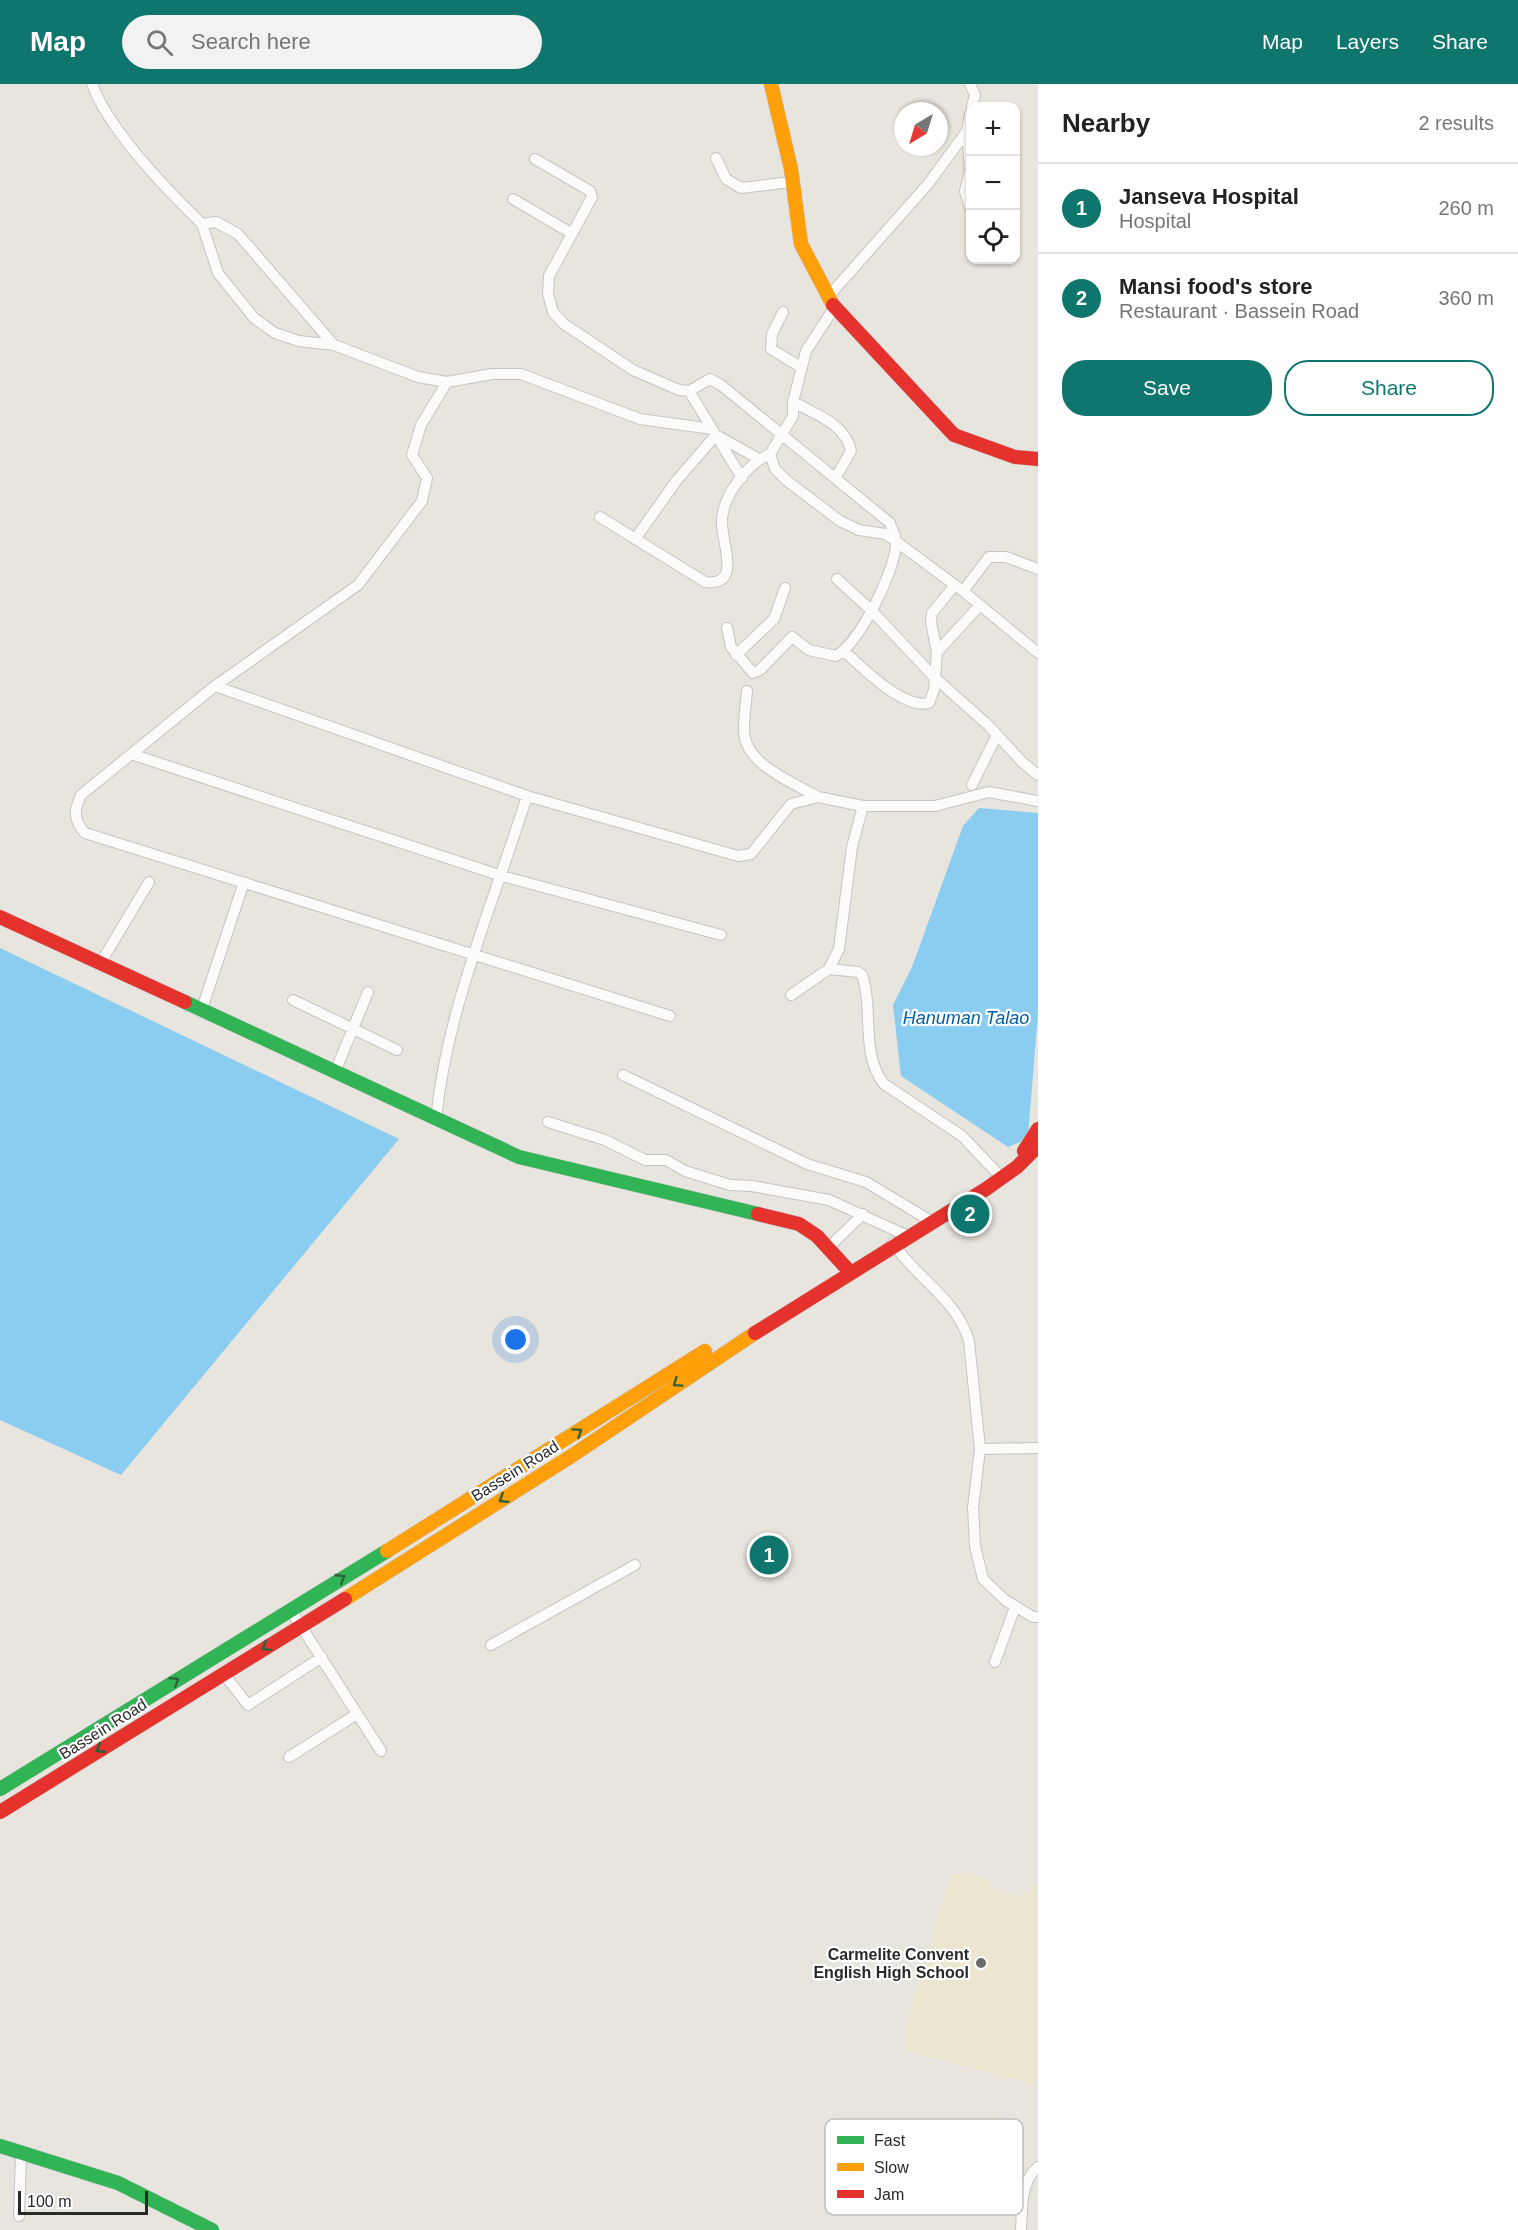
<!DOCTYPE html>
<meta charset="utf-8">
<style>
:root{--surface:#fff;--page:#f2f2f2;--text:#222;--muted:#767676;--line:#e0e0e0;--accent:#0f766e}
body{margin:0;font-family:Arial,sans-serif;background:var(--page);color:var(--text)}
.controls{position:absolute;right:18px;top:18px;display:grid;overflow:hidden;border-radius:12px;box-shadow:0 2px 4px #0004}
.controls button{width:54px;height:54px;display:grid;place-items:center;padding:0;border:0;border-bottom:2px solid var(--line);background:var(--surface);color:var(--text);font:30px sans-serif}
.compass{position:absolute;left:894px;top:18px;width:54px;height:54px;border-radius:50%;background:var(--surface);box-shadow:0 2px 4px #0004;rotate:218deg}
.scale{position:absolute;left:18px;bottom:15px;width:130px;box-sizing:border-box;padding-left:6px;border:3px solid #292929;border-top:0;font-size:16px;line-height:21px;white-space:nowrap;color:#292929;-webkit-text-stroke:4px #fff;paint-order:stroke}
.you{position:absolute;left:516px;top:1256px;width:21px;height:21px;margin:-15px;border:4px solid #fff;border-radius:50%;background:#1a73e8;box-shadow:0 0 0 9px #1a73e833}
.badge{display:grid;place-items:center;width:39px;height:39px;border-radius:50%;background:var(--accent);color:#fff;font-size:20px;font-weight:700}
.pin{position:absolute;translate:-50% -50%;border:3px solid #fff;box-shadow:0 2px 6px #0006}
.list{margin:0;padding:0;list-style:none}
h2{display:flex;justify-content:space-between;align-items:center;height:78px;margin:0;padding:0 24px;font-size:26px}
h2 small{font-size:20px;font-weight:400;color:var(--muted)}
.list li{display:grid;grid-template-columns:39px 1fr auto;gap:18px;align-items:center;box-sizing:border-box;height:90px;padding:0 24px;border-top:2px solid var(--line)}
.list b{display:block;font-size:22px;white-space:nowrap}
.list p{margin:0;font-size:20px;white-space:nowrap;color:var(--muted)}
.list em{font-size:20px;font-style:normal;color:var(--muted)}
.actions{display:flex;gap:12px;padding:18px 24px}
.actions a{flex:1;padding:14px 0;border:2px solid var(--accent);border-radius:24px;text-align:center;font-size:21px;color:var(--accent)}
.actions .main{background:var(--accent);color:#fff}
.icon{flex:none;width:33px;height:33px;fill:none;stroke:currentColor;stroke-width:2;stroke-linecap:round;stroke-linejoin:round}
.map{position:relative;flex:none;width:1038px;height:2146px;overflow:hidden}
header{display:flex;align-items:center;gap:36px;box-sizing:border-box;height:84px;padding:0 30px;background:var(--accent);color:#fff}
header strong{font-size:28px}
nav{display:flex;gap:33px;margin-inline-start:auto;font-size:21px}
.search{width:420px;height:54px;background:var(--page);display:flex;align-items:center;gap:15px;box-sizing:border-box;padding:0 21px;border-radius:33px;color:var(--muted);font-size:22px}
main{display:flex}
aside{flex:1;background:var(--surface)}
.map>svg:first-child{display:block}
.education{fill:#ece6d1}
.water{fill:#8acdf0}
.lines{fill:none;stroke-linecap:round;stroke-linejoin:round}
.street-casing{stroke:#c5c4c4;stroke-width:12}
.fast-casing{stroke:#c5c4c4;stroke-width:15}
.slow-casing{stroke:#c5c4c4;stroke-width:15}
.jam-casing{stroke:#c5c4c4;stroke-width:15}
.street{stroke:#fcfbfa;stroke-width:10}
.fast{stroke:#30b455;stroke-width:14}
.slow{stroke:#ff9f0a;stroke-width:14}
.jam{stroke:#e5322d;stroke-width:14}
.oneway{stroke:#2c613b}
.poi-dot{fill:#6c6b68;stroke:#fff;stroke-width:2}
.labels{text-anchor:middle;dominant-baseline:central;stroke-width:4.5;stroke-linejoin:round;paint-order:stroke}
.street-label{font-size:16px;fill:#292929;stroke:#fff}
.poi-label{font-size:16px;font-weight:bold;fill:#292929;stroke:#fff;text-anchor:end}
.water-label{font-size:18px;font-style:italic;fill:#025ea4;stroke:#fff}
.key{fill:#fff;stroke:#bfbfbf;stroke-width:1.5}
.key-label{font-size:16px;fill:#292929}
</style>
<header>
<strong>Map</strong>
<div class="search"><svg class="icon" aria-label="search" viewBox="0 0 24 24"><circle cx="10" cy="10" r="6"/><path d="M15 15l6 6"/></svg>Search here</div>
<nav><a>Map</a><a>Layers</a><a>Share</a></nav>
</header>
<main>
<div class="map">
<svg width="1038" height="2146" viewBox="0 0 1038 2146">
<rect width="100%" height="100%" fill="#e8e5de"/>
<!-- education -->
<path class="education" d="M951,1790l39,4 1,12 30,7 17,-14v193l-5,8 -124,-32 -5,-17z"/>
<!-- water -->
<path class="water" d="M979,724l59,5v201l-10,121 -8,7 -12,5 -107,-71 -8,-71 19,-38 51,-141z
M0,864l399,191 -278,336 -121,-55z"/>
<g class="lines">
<defs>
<path id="street" d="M92,0c17,46 74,105 110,140l14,-2 22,12 96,111
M970,0l5,11 -3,11
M970,30l-3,17 3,40 -5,20 5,17
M716,74l10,21 15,9 50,-6
M535,75l55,32 2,6 -43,79 -1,18 5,18 11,12 69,46 46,20 10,1 21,-12 11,6 169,138c2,7 7,15 6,22 -2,28 -36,97 -60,111l-27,-6 -17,-13 -32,33 -7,3 -22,-26 -4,-19
M513,115l58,34
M202,140l16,49 36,45 21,15 24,8 35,4 84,32 29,5 45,-8h29l119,45 72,10
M828,213l100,-113 39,-53
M834,224l-28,43 -13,51v14l-23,38 5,15 11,11 54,41 19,9 27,4 77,57 75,62
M783,228l-11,22 -1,15 31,19
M689,307l53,87
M793,318c22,12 53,22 58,49l-15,26
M600,433l105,65c39,5 15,-42 17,-62 1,-25 26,-57 48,-66
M635,455l42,-59 39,-45 43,24
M837,495l35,32 62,66 55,49 33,36 16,13
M963,507l26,-34h17l32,12
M844,567c17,16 60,59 85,52l5,-13 3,-38 -6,-30 1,-9 23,-28
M937,568l43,-47
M736,571l38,-36 11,-31
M215,602l143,-101 64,-84 5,-23 -15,-23 9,-30 26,-43
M747,607c-1,15 -5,34 -2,48 7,28 51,45 73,58
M131,670l371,122 219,59
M972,701l25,-50
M527,712l211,60 13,-2 40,-50 27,-7 45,9h72l54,-14 49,9
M100,880l49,-82
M829,885l29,3 4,3c12,34 -2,79 22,109l78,52 40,42
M791,911l38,-26 10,-20 13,-102 11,-41
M293,916l104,50
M201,928l43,-130
M335,988l33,-80
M623,991l184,89 59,18 68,41
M436,1035c11,-111 58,-217 91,-323l-312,-110 -134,109c-7,15 -8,25 4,38l585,183
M548,1038l57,18 40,20h21l19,11 45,14 22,1 77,14 81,37
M893,1159c23,35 64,56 76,98l11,108 -7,59 2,38 8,33 22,21 28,17h5
M828,1164l35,-34
M980,1365l58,-1
M290,1525l91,142
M491,1561l144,-80
M995,1578l20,-55
M223,1589l25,32 74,-48
M289,1673l68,-43
M19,2132l2,-61
M1021,2146c1,-21 0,-50 17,-63"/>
<path id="fast" d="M185,918l334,155 239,57
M0,1705l387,-238
M0,2062l118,37 94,47"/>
<path id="slow" d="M771,0l20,85 10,75 32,61
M387,1467l318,-200
M345,1515l228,-144 182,-122"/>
<path id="jam" d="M833,221l121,130 61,22 23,2
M0,833l185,85
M1024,1067l14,-22
M758,1130l41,10 18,12 33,36
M755,1249l231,-144 31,-22 21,-21
M0,1728l345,-213"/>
</defs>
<!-- street casing -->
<use href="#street" class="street-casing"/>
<!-- fast casing -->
<use href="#fast" class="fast-casing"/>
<!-- slow casing -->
<use href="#slow" class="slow-casing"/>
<!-- jam casing -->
<use href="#jam" class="jam-casing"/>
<!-- street -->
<use href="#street" class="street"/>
<!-- fast -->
<use href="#fast" class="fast"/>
<!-- slow -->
<use href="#slow" class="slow"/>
<!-- jam -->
<use href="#jam" class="jam"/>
</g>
<!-- one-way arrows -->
<defs><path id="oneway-chevron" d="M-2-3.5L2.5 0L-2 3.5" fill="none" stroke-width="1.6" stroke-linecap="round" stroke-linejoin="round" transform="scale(1.5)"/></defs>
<g class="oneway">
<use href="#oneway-chevron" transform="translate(677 1299) rotate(146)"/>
<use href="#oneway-chevron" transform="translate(578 1348) rotate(-34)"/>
<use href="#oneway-chevron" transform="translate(503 1415) rotate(148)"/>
<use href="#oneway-chevron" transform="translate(341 1494) rotate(-31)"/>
<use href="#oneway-chevron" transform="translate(266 1563) rotate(148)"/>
<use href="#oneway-chevron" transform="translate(175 1597) rotate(-32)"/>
<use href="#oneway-chevron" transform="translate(100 1665) rotate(148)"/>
</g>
<!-- markers -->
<circle class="poi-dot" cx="981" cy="1879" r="6"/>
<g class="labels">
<!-- street labels -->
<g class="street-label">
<text transform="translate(515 1387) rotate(-32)">Bassein Road</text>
<text transform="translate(103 1645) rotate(-32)">Bassein Road</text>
</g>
<!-- poi labels -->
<g class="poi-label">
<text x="969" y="1870">Carmelite Convent<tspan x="969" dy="18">English High School</tspan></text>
</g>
<!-- water labels -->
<g class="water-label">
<text x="966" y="934">Hanuman Talao</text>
</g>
</g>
<!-- legend -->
<rect x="825" y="2035" width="198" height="96" rx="9" class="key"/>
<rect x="837" y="2052" width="27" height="8" fill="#30b455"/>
<rect x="837" y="2079" width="27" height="8" fill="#ff9f0a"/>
<rect x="837" y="2106" width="27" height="8" fill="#e5322d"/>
<g class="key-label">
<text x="874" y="2062">Fast</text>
<text x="874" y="2089">Slow</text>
<text x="874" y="2116">Jam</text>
</g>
</svg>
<div class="controls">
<button>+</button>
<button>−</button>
<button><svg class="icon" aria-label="locate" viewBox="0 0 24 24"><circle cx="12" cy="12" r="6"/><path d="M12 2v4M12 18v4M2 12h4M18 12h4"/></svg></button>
</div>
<svg class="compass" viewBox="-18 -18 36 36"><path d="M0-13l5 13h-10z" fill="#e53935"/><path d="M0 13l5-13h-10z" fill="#767676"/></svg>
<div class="scale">100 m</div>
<div class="you"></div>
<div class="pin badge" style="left:769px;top:1471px">1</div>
<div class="pin badge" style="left:970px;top:1130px">2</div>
</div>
<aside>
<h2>Nearby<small>2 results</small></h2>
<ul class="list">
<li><span class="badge">1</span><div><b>Janseva Hospital</b><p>Hospital</p></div><em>260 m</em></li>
<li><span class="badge">2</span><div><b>Mansi food's store</b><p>Restaurant · Bassein Road</p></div><em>360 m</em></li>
</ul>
<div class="actions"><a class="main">Save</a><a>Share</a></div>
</aside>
</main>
